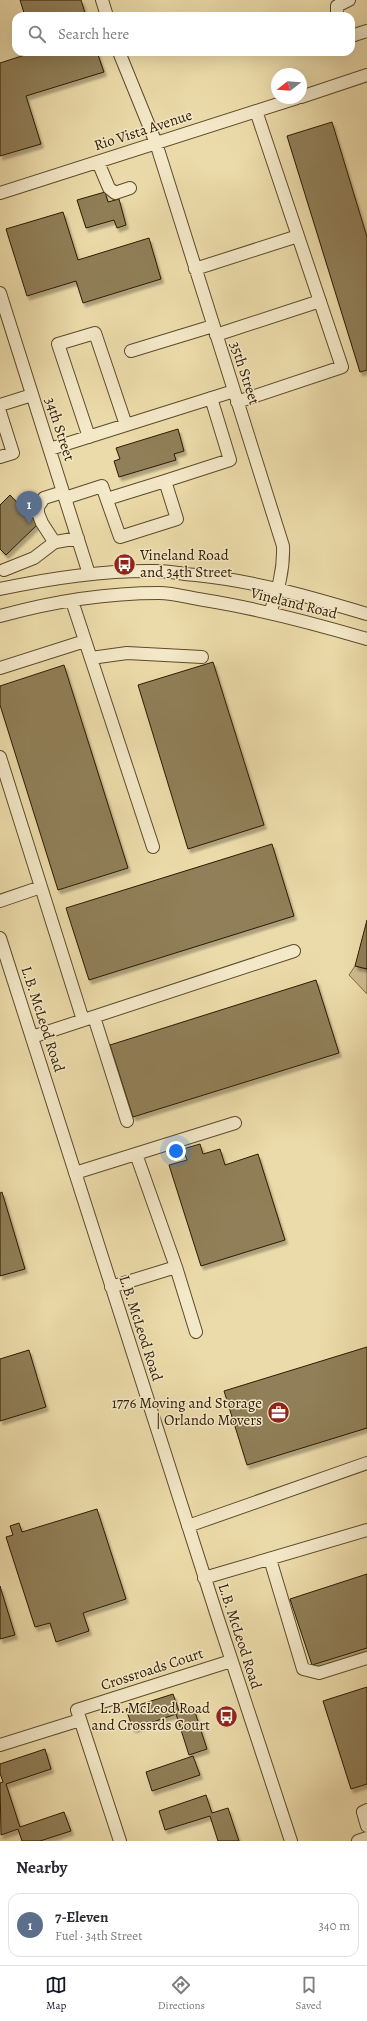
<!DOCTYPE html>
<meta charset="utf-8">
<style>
:root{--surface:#fff;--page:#f7f7f7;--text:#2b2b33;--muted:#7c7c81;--line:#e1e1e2;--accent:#111827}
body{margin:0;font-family:Alegreya,serif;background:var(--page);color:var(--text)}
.compass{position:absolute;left:271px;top:68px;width:36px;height:36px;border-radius:50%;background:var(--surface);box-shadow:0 4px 16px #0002;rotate:253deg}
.you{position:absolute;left:176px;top:1151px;width:14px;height:14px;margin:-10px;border:3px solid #fff;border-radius:50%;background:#1a73e8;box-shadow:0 0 0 6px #1a73e833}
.badge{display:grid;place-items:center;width:26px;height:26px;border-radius:50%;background:var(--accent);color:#fff;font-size:13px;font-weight:700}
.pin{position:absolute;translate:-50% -33px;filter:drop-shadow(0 1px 2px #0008)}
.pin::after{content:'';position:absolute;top:21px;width:14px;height:12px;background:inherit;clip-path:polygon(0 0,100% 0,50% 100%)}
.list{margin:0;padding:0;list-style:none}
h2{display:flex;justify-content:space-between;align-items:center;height:52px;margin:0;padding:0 16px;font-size:17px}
h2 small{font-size:13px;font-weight:400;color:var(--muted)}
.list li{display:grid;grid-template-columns:26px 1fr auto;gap:12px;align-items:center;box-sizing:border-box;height:64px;margin:0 8px 8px;padding:0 8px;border:1px solid var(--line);border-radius:12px}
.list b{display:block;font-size:15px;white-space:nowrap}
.list p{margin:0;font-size:13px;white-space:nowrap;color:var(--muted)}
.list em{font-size:13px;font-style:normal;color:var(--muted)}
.icon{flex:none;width:22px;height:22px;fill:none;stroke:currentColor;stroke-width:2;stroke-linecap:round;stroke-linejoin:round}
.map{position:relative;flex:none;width:367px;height:1841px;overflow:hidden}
.search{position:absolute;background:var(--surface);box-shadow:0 4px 16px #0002;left:12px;right:12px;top:12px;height:44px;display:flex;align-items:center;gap:10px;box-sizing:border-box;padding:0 14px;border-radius:12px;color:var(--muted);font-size:15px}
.sheet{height:124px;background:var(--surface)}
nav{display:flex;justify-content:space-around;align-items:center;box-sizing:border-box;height:56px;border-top:1px solid var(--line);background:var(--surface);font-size:11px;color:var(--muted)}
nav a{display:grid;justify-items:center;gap:2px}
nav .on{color:var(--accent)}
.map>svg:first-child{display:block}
.green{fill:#ccba8d;stroke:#7c6a47}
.building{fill:#907f59;stroke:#2d1b01;filter:url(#shadow)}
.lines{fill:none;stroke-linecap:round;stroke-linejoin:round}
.minor-casing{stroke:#5d4b2b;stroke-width:14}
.minor{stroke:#f3e8c8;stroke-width:12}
.labels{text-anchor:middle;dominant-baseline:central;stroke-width:3;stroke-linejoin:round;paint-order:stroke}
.street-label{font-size:15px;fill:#2d1b01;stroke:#f3e8c8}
.poi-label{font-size:15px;fill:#2d1b01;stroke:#f3e8c8;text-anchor:end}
</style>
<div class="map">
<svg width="367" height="1841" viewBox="0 0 367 1841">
<defs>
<filter id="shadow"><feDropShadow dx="2.5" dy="4" stdDeviation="1" flood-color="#0004"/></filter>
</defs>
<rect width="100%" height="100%" fill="#ecdbaa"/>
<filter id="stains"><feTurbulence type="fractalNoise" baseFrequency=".005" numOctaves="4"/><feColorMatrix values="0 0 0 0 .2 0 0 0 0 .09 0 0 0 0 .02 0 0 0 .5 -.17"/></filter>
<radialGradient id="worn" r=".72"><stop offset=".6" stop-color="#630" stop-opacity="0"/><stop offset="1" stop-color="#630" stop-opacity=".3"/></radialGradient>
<!-- green -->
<path class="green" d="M355,966l12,3v25l-18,-19z"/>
<!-- building -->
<path class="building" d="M20,0h61l5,16h-61z
M34,52h63l7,20 -78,24 15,48 -41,12v-93z
M332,122l35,115v133l-7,2 -73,-236z
M105,192l3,10 11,-3 7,26 -9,3 -3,-8 -28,8 -9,-28z
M63,212l15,48 71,-22 12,41 -78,24 -7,-22 -49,15 -21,-67z
M178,429l6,22 -10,3 2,6 -57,17 -5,-16 6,-2 -4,-11z
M10,495l28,29 -32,31 -6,-6v-44z
M213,662l51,163 -76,24 -50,-164z
M64,665l64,203 -70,22 -58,-185v-19z
M272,844l22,72 -205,64 -23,-72z
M367,920v49l-12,-3z
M316,980l23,73 -206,64 -23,-72z
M200,1144l3,10 17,-5 5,16 33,-11 27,86 -84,26 -32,-101 18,-5 -4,-11z
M2,1192l23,77 -25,7v-83z
M367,1347v81l-120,37 -23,-74z
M29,1350l17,57 -46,14v-62z
M97,1509l29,90 -43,14 6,18 -33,11 -6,-19 -15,4 -29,-90 7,-2 -3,-9 9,-3 3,9z
M367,1574v74l-55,17 -22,-66z
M0,1586l15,49 -15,4z
M367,1687v97l-16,5 -28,-88z
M173,1694l6,17 14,-5 14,43 -18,6 -13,-41 -43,15 -7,-20z
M45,1749l6,20 -45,15 14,43 44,-15 7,19 -31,10h-18l-4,-12 -17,6 -1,-52 3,-1 -3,-9v-9z
M193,1756l7,19 -48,16 -6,-19z
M206,1795l6,18 16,-5 11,33h-21l-8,-25 -45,14 -6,-19z"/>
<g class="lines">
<defs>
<path id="minor" d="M102,0l5,16
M337,16v-10l12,-6
M351,36l16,-5
M119,52l37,91 127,403c1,24 -5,44 -13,67
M301,97l66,-22
M98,162l11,26 6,5 15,-5
M0,193l297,-95
M195,269l103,-33
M0,293l89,281
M216,335l104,-34
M131,351l82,-25
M237,402l105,-35 -86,-256
M0,405l32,-10
M0,412l13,41 -13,4
M89,437l-31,-93 37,-11 31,92
M50,449l184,-58
M165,481l65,-21 -19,-62
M63,492l-19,6 -6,9v6l4,10 11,17 3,2 22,-4
M65,498l37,-12 18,51 57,-18 -12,-38 -58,18
M4,570l30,-12 21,-16
M0,589c51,-11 104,-19 156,-18 13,0 27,3 40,4 59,6 114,22 171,39
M72,601l81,246
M0,616c51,-14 106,-23 159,-23 15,0 31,5 45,7 56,9 109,23 163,39
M91,658l36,-5 75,4
M0,668l85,-27
M0,757l83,263
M0,901l41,-14
M0,938l218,681 73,222
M94,1017l33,104
M32,1037l262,-86
M75,1173l160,-50
M176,1267l20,65
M111,1287l65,-20 -40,-113
M188,1526l179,-63
M270,1559l33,110 16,4 48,-15
M204,1578l163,-48
M0,1745l80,-25
M367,1810l-4,2 4,14
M120,1841l-43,-131 154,-49
M358,1841l9,-3"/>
</defs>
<!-- minor casing -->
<use href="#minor" class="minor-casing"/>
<!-- minor -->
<use href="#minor" class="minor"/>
</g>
<!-- icons -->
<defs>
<symbol id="bus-disc" viewBox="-11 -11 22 22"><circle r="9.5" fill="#8f2418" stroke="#f3e8c8"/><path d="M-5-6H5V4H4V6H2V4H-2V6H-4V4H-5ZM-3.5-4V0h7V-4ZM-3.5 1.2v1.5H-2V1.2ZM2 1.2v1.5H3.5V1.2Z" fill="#fff"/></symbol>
<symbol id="office-disc" viewBox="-11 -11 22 22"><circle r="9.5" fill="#8f2418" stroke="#f3e8c8"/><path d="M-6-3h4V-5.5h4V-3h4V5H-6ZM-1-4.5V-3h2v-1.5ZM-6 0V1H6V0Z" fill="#fff"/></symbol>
</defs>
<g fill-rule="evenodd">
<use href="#bus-disc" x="112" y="552" width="25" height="25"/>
<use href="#office-disc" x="266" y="1400" width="25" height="25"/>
<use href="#bus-disc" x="214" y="1704" width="25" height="25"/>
</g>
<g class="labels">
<!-- street labels -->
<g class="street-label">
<text transform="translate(143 130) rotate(-18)">Rio Vista Avenue</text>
<text transform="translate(245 373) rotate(72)">35th Street</text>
<text transform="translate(60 429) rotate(72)">34th Street</text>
<text transform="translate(294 603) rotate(14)">Vineland Road</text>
<text transform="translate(43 1019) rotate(72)">L.B. McLeod Road</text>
<text transform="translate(141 1328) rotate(72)">L.B. McLeod Road</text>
<text transform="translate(240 1636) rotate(72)">L.B. McLeod Road</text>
<text transform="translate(152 1669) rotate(-18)">Crossroads Court</text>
</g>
<!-- poi labels -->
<g class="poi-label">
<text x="140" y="555" text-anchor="start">Vineland Road<tspan x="140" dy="17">and 34th Street</tspan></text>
<text x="262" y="1403">1776 Moving and Storage<tspan x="262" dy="17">| Orlando Movers</tspan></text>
<text x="210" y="1708">L.B. McLeod Road<tspan x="210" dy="17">and Crossrds Court</tspan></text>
</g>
</g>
<rect width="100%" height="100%" filter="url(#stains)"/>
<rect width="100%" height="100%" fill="url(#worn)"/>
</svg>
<svg class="compass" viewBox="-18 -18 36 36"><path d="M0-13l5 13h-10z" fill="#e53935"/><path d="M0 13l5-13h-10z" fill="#7c7c81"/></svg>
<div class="you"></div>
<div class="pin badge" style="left:29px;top:524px;background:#5c6f8a">1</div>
<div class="search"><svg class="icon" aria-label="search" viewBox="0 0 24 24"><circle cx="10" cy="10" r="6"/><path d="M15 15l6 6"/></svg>Search here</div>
</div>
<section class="sheet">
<h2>Nearby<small></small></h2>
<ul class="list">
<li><span class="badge" style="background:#5c6f8a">1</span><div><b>7-Eleven</b><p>Fuel · 34th Street</p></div><em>340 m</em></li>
</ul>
</section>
<nav>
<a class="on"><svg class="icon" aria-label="map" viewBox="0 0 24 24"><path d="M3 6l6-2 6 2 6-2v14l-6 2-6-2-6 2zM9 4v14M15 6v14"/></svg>Map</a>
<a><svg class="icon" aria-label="directions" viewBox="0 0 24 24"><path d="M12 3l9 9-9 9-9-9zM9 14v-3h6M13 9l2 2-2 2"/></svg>Directions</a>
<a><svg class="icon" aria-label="saved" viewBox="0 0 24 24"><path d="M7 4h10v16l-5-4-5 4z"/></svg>Saved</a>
</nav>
